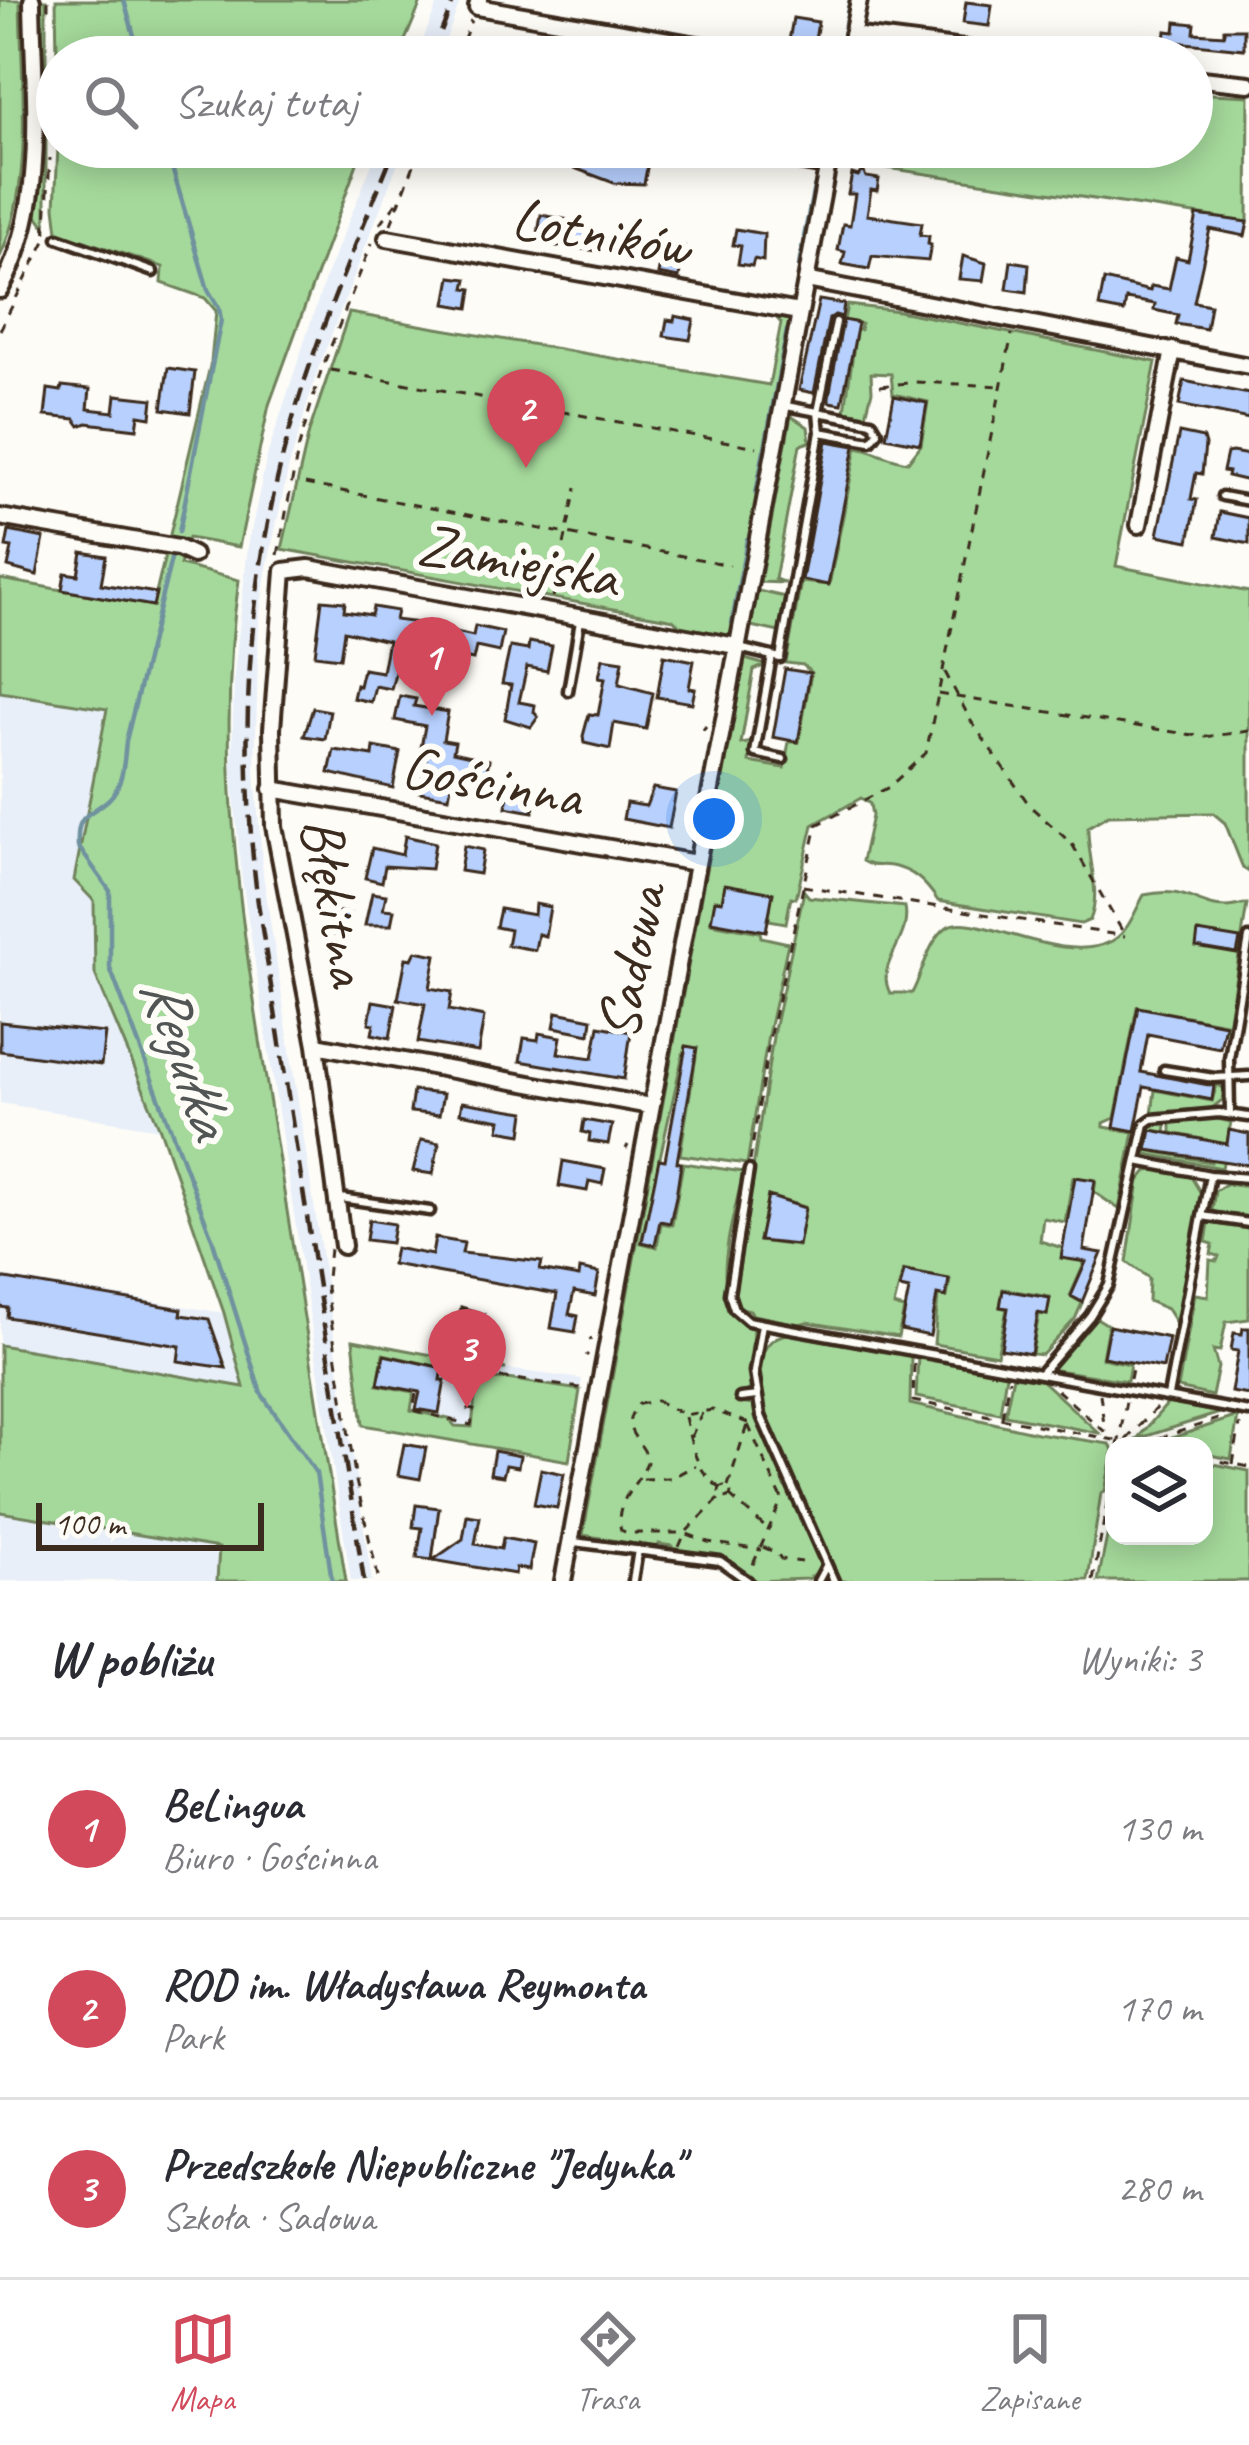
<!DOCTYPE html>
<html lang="pl">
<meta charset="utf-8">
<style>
:root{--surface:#fff;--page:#f7f7f7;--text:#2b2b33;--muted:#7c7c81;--line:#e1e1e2;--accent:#d1495b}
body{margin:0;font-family:Caveat,sans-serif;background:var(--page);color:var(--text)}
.controls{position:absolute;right:36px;bottom:36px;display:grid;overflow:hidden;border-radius:24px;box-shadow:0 6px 30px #0003}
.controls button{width:108px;height:108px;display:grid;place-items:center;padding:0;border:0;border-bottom:3px solid var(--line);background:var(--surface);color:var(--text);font:60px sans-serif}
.scale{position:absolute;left:36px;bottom:30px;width:228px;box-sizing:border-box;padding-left:12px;border:6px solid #3b2a1e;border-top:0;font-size:33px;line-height:42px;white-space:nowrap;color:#3b2a1e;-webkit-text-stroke:9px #fdfcf7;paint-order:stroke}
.you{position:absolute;left:714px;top:819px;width:42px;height:42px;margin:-30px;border:9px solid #fff;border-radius:50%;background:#1a73e8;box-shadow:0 0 0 18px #1a73e833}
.badge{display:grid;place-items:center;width:78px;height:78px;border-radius:50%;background:var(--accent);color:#fff;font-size:39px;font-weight:700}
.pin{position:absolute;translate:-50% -99px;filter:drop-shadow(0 3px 6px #0008)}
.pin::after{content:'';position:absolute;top:63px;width:42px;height:36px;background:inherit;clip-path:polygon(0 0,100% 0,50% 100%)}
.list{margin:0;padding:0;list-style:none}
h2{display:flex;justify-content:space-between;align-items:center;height:156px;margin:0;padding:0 48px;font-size:51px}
h2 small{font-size:39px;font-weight:400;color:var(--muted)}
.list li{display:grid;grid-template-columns:78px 1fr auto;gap:36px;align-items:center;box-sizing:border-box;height:180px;padding:0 48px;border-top:3px solid var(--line)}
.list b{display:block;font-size:45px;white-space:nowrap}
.list p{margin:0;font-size:39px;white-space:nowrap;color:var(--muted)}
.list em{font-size:39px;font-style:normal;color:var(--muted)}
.icon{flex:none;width:66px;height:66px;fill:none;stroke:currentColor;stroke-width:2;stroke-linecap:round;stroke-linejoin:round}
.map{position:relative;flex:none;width:1249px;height:1581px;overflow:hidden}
.search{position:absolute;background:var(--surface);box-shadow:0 6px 30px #0003;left:36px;right:36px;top:36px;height:132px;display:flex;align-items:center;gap:30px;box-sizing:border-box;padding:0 42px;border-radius:66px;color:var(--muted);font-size:45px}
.sheet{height:696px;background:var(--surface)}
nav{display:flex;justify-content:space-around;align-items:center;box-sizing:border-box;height:168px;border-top:3px solid var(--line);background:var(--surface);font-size:33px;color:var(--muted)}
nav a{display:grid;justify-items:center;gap:6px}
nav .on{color:var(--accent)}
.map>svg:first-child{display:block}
.built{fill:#e8eff9}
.green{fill:#a5d99b;stroke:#70825c;stroke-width:3;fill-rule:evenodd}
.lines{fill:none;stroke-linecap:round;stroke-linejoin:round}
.stream{stroke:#70929f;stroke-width:4.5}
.building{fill:#b7d0fe;stroke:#3b2a1e;stroke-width:3}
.service-casing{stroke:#3b2a1e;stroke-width:15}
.minor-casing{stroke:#3b2a1e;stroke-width:22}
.path{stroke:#3b2a1e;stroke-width:3;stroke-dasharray:9 9;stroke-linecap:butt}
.service{stroke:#fdfcf7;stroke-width:6}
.minor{stroke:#fdfcf7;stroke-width:14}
.rail{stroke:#3b2a1e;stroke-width:4.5;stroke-dasharray:18 9;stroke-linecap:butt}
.labels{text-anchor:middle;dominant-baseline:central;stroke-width:12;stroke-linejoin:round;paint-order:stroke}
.street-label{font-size:60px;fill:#3b2a1e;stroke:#fdfcf7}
.water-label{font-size:63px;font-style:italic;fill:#515554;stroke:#fdfcf7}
</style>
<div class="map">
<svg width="1249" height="1581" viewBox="0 0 1249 1581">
<rect width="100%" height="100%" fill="#fdfcf7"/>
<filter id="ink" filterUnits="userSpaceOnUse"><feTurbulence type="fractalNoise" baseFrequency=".00833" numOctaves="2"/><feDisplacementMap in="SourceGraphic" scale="24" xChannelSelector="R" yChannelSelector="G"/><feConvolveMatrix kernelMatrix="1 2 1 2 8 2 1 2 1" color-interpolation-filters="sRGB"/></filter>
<g filter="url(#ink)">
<!-- built -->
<path class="built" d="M439,0h22l-22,57h-23z
M379,147h25l-87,225 -29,98 -22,103 -7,46 -4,153 8,102 109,707h-21l-110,-708 -9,-101 2,-96 14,-130 19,-90 59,-180z
M0,692l107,17 -33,170 20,22 1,73 65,155 -160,-26z
M0,1276l224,37 20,75 -244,-43z
M353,1340l123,25 106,14 -18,80 -201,-34z
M0,1512l220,36 -3,33h-217z"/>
<!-- green -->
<path class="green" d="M0,0h20c1,84 15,179 -20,257z
M39,0h7v228l-9,-13 4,-54z
M56,0h366l-24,57h-341z
M1192,93l57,3 -1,126 -408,-61 2,-14h350z
M58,147h305l-94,258 -30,142 -51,-9 -8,27 59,15c-27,180 6,365 34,543 25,152 49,305 73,458h-129l2,-33 -219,-36v-167l244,42 -20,-74 -64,-184 -65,-155 -1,-73 -20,-21 33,-171 -107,-17v-113l153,27 58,-244 5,-51 -11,-13 -43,-15 1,-16 -105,-35 -3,-25z
M847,305l52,6 257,51 -40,204 133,26v280l-6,-4 -18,-45 -12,-10 -105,2 -20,12c-1,30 14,66 2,93l-9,4 -143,-23c-12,-18 -24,-31 -47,-35 -12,-2 -18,2 -29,-5l10,-45 -2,-12 -9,-6 -48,27 -17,73 -5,-1 -5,26 -17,-3 1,-11 -55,-9 -4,23 49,9 1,5 27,6 -20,92 -21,129 -67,-9 16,-98 -13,-3 -42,189 16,4 4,-24 11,2 11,-62 60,9c-7,42 -42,135 10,153l-3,65 -10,3 1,10 12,2 67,158 -2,9 -10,7 -55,2 -26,-22 -55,-9v-4l-13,-2 -1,4 -75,-13 162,-876 21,6 -12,5 -13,74 12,-2 -4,20 35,6 5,-26h10l12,-69 -8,-8 -17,-2 15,-81 28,3 28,-138c19,3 31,12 51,15l13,-17 7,-43 -35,-8 -2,-20 -20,-1 1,18 -6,24 -21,-4 11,-81h4l1,-6 -17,-4z
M723,306l60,9 8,6 -59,310 -4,4 -46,-6 -8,-9 -392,-71 27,-117 40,-119 420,72 12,-62 -7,-8z
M791,416l17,11 2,15 -10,3 -25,134 10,4 -25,-1z
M758,591l27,6 -6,35 -28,-6z
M804,891l5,6 96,10c7,34 -31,56 -15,86h22c11,-20 16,-52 35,-66 26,-18 114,41 165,14 17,-10 23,-30 32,-46 45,-10 50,12 82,12 8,0 14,-3 21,-3l-20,129h-4l2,-10 -88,-16 -22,111 -11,5v4l30,5 -15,77 -25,-17 2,-11 -23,-4 -8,45 -22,-4 -3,23 42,13 2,10 -14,32 12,7 -7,16 -33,36 -10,-1 7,-40 8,1 3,-18 -47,-8 -3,18 7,2 -10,46 -63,-11 4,-48 9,1 3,-17 -47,-10 -9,36 10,3 -6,28 -91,-15 -8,2 -46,-9 -3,-5 -12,-3 -4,-14 40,-263zM768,1196l37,11 -7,39 -39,-5z
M1217,1084l6,4 3,9 -14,11 -60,6 3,-24 57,11z
M1213,1118l18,4 -9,46 -76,-14 4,-27 17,-7 -2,12 -15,-2 -4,20 65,12 3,-15 -7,-7 -36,-7v-10z
M1158,1170l33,7 11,18 -23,133 -12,-19 -19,-8 1,-23 -22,-16 12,-81 8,-10z
M1226,1184l23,3v32l-30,-4 -7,-5 3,-19z
M1219,1222l30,4v93l-23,3 -6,29 -7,-1 5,17 -6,29 -34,-8 17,-94 13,2 2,-36 7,1 2,-5 -8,-2 2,-10 -7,-2 3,-19z
M1095,1317l13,8 -6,33 28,6 -3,17 -77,-12z
M787,1334l124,22 -1,48 127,29 73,11 3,6 -8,41 -4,2 -13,87 -249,1c-12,-42 -132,-231 -52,-247z
M353,1340l153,29h-57l-66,-15 -5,31 36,7 -3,18 38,9 6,7 17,1 4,-40 6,-7 25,-1 73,11 -11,71 -206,-36z
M918,1357l88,17 -6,39 -84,-16z
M1013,1376l28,4 58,53 -94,-18z
M1168,1403l52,10 -83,26z
M1238,1416l-7,43 -27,-5v-8l-50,-2z
M1204,1462l45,9v110h-151l16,-79v34h90z"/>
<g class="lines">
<!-- stream -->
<path class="stream" d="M124,0l16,57
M847,13l3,-13
M841,47l5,-28
M166,147l42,143 11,18 2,12 -42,212
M821,150v-3
M804,237l10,-50
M799,266l3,-19
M765,447l22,-117
M756,494l8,-44
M171,559l-45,182c-2,19 -2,43 -17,58 -20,18 -33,13 -31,47l32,45v77l102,270 49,155 55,80 16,108
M732,623l15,-84"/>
</g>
<!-- building -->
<path class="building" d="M966,2l26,3 -3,21 -26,-3z
M793,18l25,4 -4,24 -25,-5z
M1176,22l19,2 -1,9 30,2v-6h20v20l-79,-8 1,-10 9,1z
M537,41l49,9 -1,7h-50z
M573,147l64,8 1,-6 12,3 -6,32 -30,-1 -45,-17z
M863,170l3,7 13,2 -2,12 -6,-1 -4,25 55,8 -2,12 9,1 -1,8 3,1 -3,16 -56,-5 -3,13 -27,-5 3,-12 -7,-2 5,-26 7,1 5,-31h-7l4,-20 6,2z
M541,215l45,8 -2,9 25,5 -2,15 -58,-7v-3l-12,-2z
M1197,215l51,7 -3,14 -35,-7 -16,73 16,3 -4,24 -30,-5 2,-9 -24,-5 1,-6 -29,-5 -2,13 -25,-5 5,-27 46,11 1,-5 18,3 7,-32 12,3z
M736,229l28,5 -1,27 -9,-2 -2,7 -14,-2 3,-18 -8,-1z
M656,241l28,5 -5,32 -21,-4 3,-15 -8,-1z
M963,256l23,7 -3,18 -24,-2z
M1011,261l18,3 -2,28 -20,-3z
M451,277l16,2 -2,9 7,1 -3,19 -23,-4z
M819,300l25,4 -2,13 -7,-2 -6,4 -15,74 -15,-3z
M675,316l19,4 -4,20 -26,-4 3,-16 7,1z
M843,320l15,3 -16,81 -13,-2v-5z
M168,368l27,4 -5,41 -28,-4z
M1184,381l65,13v25l-70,-14z
M62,386l28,3 -2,20 26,3 2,-17 37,4 -2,18 -12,-2 -2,14 -50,-6 -7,3 -5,-7 -30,-3 3,-27 13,2z
M894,396l33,7 -7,41 -34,-7z
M1179,433l24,5 2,7 -3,29 -6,-1 -5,26 6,1 -8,41 -31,-6z
M827,441l28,5 -27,139 -26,-5z
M1232,452l17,3v26l-22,-5 1,-4 -5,-1 4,-18z
M1220,512l29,6v26l-33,-7z
M9,531l35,7 -7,37 -29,-8 4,-19 -6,-1z
M82,552l24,4 -5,28 55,9 -3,13 -91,-16 3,-17 13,2z
M322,600l23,2 -1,9 27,4 2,-8 24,4 -2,9 24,3 -9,45 -13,-3 -6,24 -16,-3 -4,16 -18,-4 3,-13 3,1 4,-17 19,3 6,-31 -44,-10 -4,27 -25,-3z
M475,626l28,6 -4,20 -23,-5 -3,13 -26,-5 5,-24 21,5z
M529,642l23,4 -5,25 -20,-4 -8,35 16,3 -1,7 4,5 -7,10 -26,-8 6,-34 -9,-1 8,-37 18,3z
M664,655l30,6 -5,27 6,1 -3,14 -35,-6z
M603,658l20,3 -4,23 34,9 -7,36 -32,-6 -4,26 -26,-6 -1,-7 6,-22 9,1 7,-37 -6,-1z
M785,669l25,4 -12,69 -25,-5z
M400,696l16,3 -2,7 34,6 -5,28 12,2 -2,10 36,8 -4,19 -32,-6 -4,24 -29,-5 6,-33 -7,-1 6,-32 -30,-6z
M313,708l17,3 -5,28 -21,-3z
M374,747l26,5 -7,36 -64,-15 5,-23 39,6z
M510,782l27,5 -4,25 -27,-5z
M653,788l23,4 -7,36 -46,-9 3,-16 20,3z
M405,836l30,7 -4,26 -46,-3 -3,16 -17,-4 7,-30 30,7z
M464,846l19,4 -4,24 -19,-3z
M725,884l48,9 -7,38 -55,-10 4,-21 7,1z
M372,893l14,2 -3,14 11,1 -3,15h-26z
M535,904l15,3 -5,29 -7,-2 -3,16 -28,-5 3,-15 -14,-3 4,-18 34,6z
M329,910l21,4 -4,23 -21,-4z
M1198,932l42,7 -3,15 -41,-7z
M416,951l20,4 -6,33 22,4 -3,18 35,7 -6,35 -60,-10 7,-38 -27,-5 8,-41 6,1z
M373,1001l23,4 -6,33 -18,-4 2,-10 -5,-1z
M1138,1007l87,17 -5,24 -72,-14 -7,38 73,14 -2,14 -68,-13 -9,44 -21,-4z
M557,1012l35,7 -2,15 -36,-7z
M0,1022l105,11 -4,32 -101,-14z
M599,1026l32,6 -7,47 -104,-18 4,-23 14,2 1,-7 22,4 -3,16 35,5z
M686,1046l11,2 -20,114 4,1 -5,33 -6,27 -10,-2 -5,24 -13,-3 17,-83 6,1z
M413,1091l30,3 -4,21 -29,-3z
M462,1102l63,10 -3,22 -23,-4 2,-10 -41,-7z
M584,1120l28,5 -4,19 -19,-3 1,-7 -8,-2z
M1151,1130l76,14 2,-14 20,4v31l-102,-15z
M421,1140l18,3 -6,31 -20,-3z
M563,1161l42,8 -3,15 -13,-3 -2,10 -28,-5z
M1075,1177l20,3 -11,70 18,3 -20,49 -11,-6 15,-34 -25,-4z
M768,1196l37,12 -7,37 -39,-4z
M369,1220l25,4 -3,19 -25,-3z
M435,1238l29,5 -2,10 80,9 -2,8 39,7 1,-8 19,4 -4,23 -21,-4 -5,22 9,2 -3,16 -24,-4 6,-34 -165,-30 3,-16 37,7z
M904,1271l45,8 -3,18 -9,-2 -7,41 -29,-6 8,-40 -9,-2z
M0,1278l182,31 -1,6 28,4 17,49 -48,-7 2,-15 -173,-29 1,-9 -8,-1z
M1003,1290l47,8 -3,17 -9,-2 -7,41 -30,-5 7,-41 -8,-1z
M461,1307l23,7 -4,23 -23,-3z
M1109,1326l60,12 -6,30 -60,-11z
M1243,1328h6v67l-18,-3 7,-41 -7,-1 3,-17 8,1z
M384,1355l59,13 -2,12h4l-6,33 -23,-4 4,-17 -42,-8z
M404,1444l22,4 -6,31 -22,-4z
M494,1451l26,5 -2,11 -12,-2 -3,11 -13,-2z
M541,1469l23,5 -7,34 -23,-4z
M416,1505l23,3 -7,52 -15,-2 5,-30 -9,-1z
M467,1515l13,2 -5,27 26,5 2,-11 31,6 -5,26 -13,-2 -1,6 -82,-14 30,-21z"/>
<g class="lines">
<defs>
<path id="service" d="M701,147l122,22
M58,238l95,34
M820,432l51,9 7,-9 -6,-10 -54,-10 18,-90
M1222,496l27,5
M739,648l41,10 40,-226 -2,-20 -37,-7
M772,656l-17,97 28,6
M568,691l12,-70
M1164,1070l50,8 35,-2
M1230,1113l-1,-55 20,-120
M1137,1161l73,14 39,3
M749,1170l-20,124 5,15 14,12 501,91
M340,1198l90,13
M1202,1216l47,7
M762,1324l-8,48 7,44 73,165
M1041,1373l49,-57 19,-31 36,-161 7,-5 67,-6 30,4
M1168,1396l42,-221
M740,1398l17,-2
M574,1542l146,19 28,20
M633,1581l5,-31
M818,1581l8,-15"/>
<path id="minor" d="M479,0l-2,7 290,50
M852,35l175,22
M848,57l11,-57
M1192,78l57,6
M387,238l412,74
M806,280l443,86
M0,290c49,-86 33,-195 32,-290
M0,517l178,31 15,7
M1139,525l34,-175
M272,789l424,74
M316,1045l334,61
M343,1246l-27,-201 -42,-219 -2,-97 12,-158 25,-3 427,78
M563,1581l268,-1434"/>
</defs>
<!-- service casing -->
<use href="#service" class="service-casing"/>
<!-- minor casing -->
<use href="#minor" class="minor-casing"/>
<!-- path -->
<path class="path" d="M48,0v16
M1072,55v-3
M457,57l14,-37
M380,224l21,-27
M391,224l30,-77
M0,330l45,-89 5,-83
M331,370l426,77
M880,386l35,-4 87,4
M305,484l425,81
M278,555l20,-105 23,-79 51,-128
M553,597l23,-109
M945,672l26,49 59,85 42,38 52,90
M938,694l267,43 44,-6
M703,730l3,-4
M803,886l322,50
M626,1149l2,-4
M750,1161l20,-126 47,-210 72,-38 37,-34 86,-419
M330,1249l-4,39 30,193 23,100
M590,1338l1,3
M586,1356l2,-2
M914,1364l-1,37 232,45
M450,1374v4h56l74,10
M1130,1379l3,-15
M1057,1390l48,42
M416,1394l-3,16 58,15 3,-15 -7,-1
M1100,1394l5,38
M685,1417c7,29 10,53 35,71
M1002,1417l7,-38
M748,1423l-36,-13 -27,5 -28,-14 -18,3c-23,24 2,34 9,55 -7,25 -36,41 -27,71l6,3h58l23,9 53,8
M748,1425l34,74 -31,70
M691,1437l11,-24
M1126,1440l30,-32
M1142,1444l76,-25
M1118,1446l8,-45
M1204,1458l45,9
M1233,1464l7,-40
M643,1479l28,-1 25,-13
M719 1492a6 6 0 1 1 12 0a6 6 0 1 1-12 0Z
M728,1486l19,-61
M730,1496l37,33
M679,1547l6,-14 36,-36
M763,1547l14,6 4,6 21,3
M1093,1581l21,-116"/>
<!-- service -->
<use href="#service" class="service"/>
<!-- minor -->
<use href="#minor" class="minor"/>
<!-- rail -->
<path class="rail" d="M431,57l23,-57
M364,1581l-106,-678c-21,-162 -11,-324 34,-481 27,-94 67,-185 103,-275"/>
</g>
</g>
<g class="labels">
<!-- street labels -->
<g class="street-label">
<text transform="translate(601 232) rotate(10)">Lotników</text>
<text transform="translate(518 560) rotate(10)">Zamiejska</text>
<text transform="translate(492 781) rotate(10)">Gościnna</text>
<text transform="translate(336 901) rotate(80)">Błękitna</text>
<text transform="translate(631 962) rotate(-79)">Sadowa</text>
</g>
<!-- water labels -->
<g class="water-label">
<text transform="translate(187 1056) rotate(71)">Regułka</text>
</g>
</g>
</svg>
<div class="controls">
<button><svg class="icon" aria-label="layers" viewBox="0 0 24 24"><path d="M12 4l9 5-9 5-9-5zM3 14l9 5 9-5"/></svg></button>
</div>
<div class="scale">100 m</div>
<div class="you"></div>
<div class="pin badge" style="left:432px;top:716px">1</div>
<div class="pin badge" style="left:526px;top:468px">2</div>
<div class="pin badge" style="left:467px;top:1408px">3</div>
<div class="search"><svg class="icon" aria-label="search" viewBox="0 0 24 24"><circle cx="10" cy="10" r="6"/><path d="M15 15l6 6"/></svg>Szukaj tutaj</div>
</div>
<section class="sheet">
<h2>W pobliżu<small>Wyniki: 3</small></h2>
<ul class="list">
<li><span class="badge">1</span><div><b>BeLingua</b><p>Biuro · Gościnna</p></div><em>130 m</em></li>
<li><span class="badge">2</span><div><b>ROD im. Władysława Reymonta</b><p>Park</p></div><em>170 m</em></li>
<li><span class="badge">3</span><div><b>Przedszkole Niepubliczne &quot;Jedynka&quot;</b><p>Szkoła · Sadowa</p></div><em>280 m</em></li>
</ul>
</section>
<nav>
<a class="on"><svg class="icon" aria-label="map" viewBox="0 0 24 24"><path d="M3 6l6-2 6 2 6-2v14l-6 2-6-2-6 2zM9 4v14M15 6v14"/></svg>Mapa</a>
<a><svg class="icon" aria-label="directions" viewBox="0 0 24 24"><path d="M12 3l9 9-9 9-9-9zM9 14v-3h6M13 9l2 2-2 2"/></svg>Trasa</a>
<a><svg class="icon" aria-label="saved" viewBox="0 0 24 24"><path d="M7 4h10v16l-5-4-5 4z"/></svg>Zapisane</a>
</nav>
